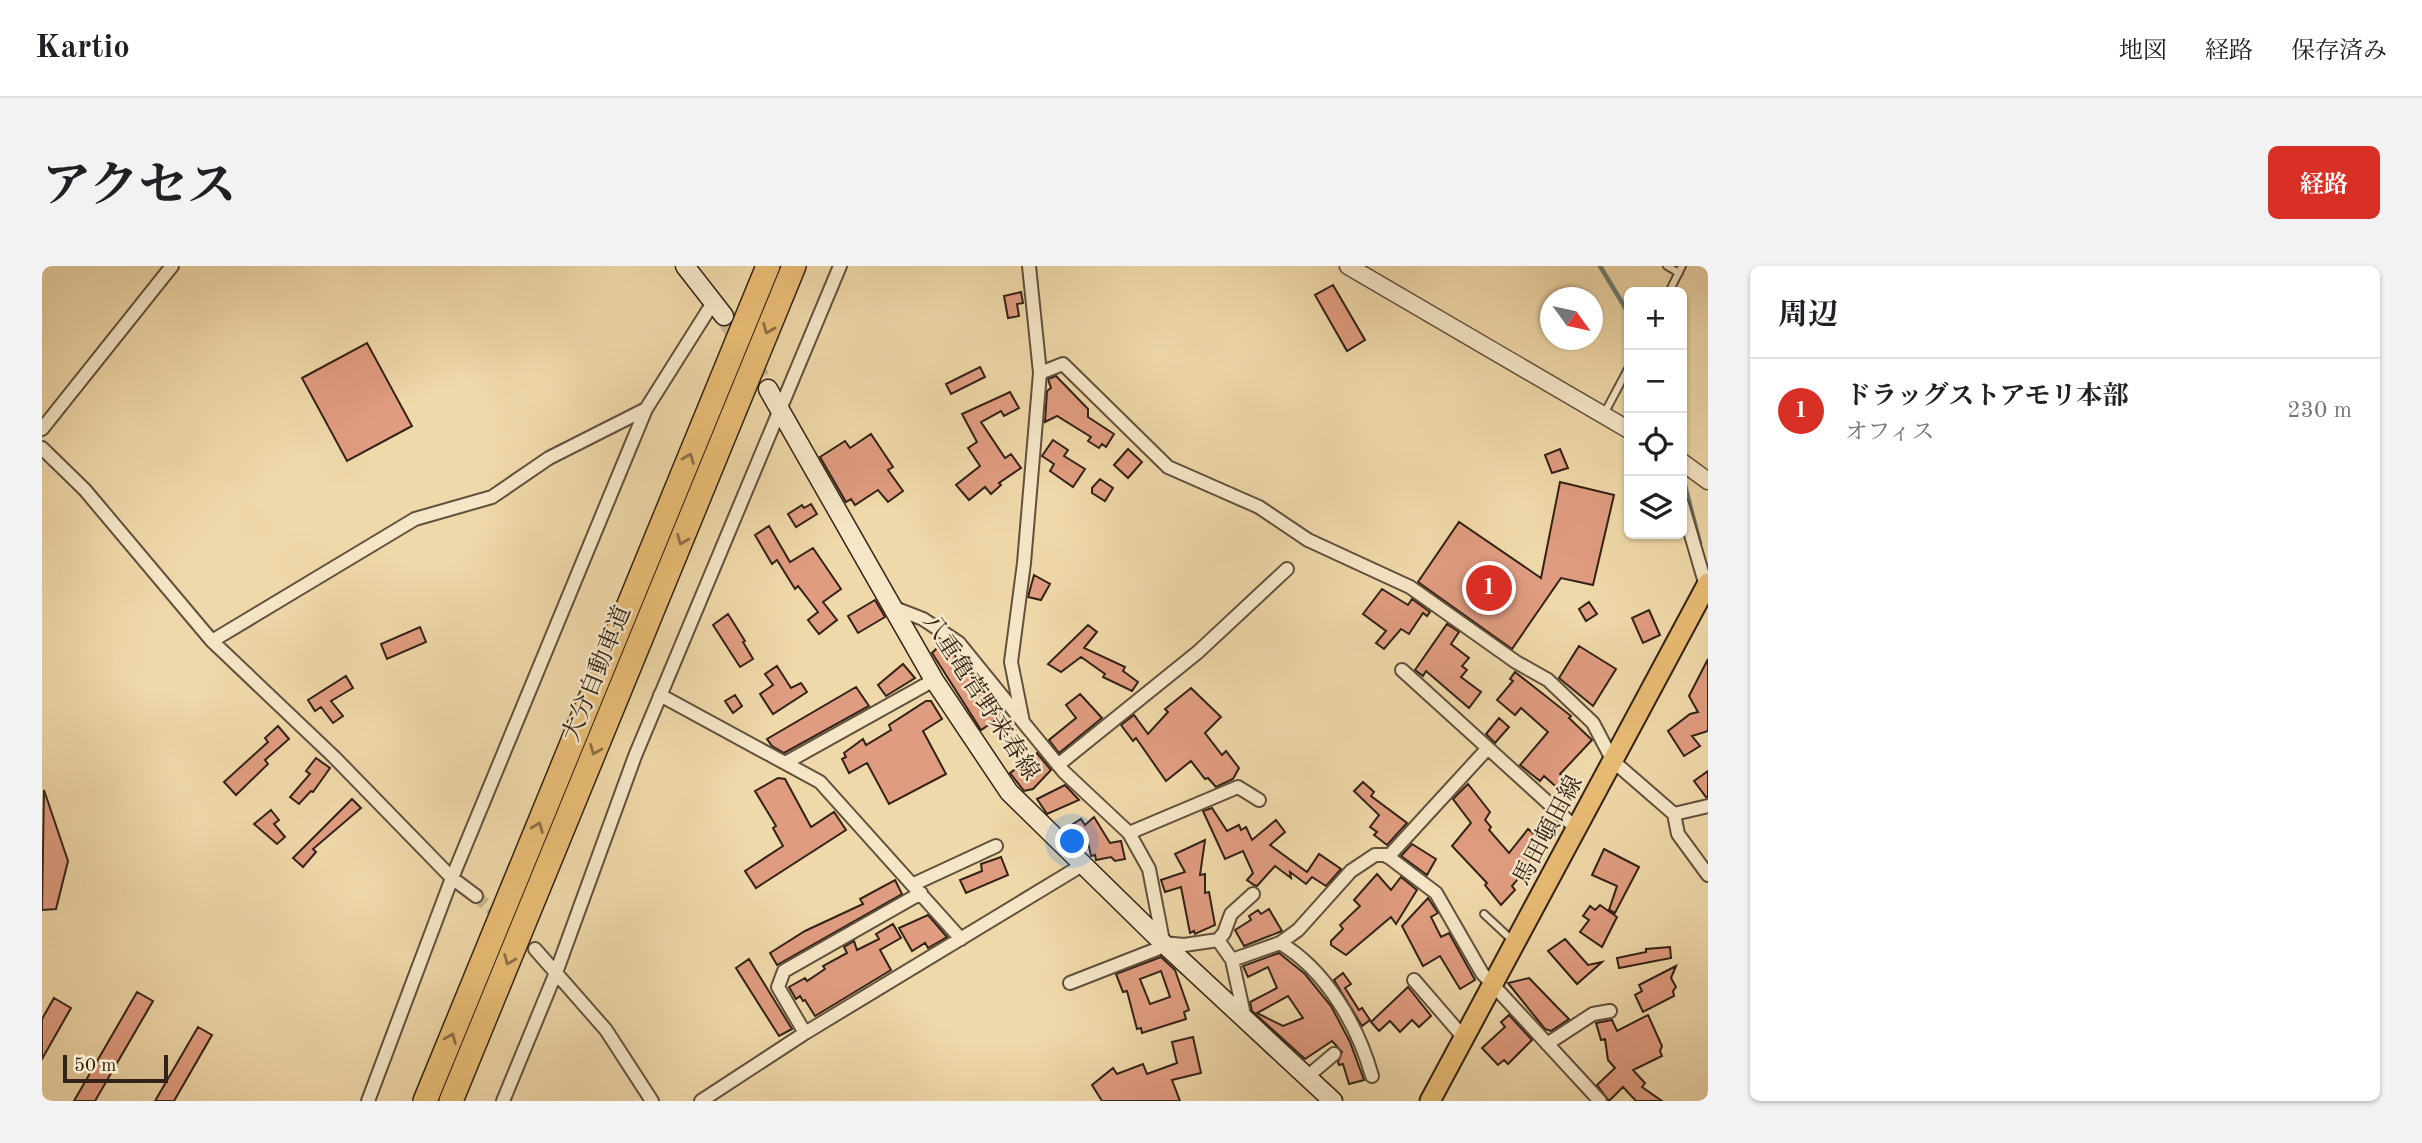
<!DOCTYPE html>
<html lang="ja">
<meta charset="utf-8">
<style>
:root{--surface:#fff;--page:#f2f2f2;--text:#202124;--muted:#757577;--line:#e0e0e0;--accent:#d93025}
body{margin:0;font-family:"Old Standard TT","Noto Serif JP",serif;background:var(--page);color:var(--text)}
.controls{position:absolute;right:21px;top:21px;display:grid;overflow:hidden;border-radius:10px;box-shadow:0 2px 5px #0004}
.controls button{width:63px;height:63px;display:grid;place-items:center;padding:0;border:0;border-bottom:2px solid var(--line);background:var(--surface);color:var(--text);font:35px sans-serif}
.compass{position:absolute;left:1498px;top:21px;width:63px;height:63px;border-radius:50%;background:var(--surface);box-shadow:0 2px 5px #0004;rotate:123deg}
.scale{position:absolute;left:21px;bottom:18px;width:105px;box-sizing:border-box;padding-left:7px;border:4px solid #322217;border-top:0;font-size:19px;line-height:24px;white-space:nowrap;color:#322217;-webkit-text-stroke:5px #f5e6c7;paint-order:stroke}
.you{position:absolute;left:1031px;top:576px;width:24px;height:24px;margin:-18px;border:5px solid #fff;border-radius:50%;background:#1a73e8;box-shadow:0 0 0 10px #1a73e833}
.badge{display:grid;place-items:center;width:46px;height:46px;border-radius:50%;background:var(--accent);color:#fff;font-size:23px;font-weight:700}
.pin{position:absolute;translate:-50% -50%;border:4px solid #fff;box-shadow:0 2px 7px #0006}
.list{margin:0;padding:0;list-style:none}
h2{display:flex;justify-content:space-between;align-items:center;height:91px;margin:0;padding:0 28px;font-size:30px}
h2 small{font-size:23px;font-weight:400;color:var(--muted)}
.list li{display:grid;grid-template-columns:46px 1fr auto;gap:21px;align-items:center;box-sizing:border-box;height:105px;padding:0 28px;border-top:2px solid var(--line)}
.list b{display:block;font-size:26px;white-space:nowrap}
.list p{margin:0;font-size:23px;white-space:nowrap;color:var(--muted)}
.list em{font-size:23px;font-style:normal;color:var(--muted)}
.icon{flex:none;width:38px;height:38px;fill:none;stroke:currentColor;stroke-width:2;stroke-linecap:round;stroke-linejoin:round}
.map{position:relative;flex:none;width:1666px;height:835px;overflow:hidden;border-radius:10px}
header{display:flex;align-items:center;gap:42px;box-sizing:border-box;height:98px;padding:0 35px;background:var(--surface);border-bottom:2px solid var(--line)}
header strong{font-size:33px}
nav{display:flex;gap:38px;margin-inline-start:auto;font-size:24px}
.intro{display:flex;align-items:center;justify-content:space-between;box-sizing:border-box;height:168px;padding:0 42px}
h1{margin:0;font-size:49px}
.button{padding:18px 32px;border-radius:10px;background:var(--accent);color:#fff;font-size:24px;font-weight:700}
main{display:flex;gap:42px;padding:0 42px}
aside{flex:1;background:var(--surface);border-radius:10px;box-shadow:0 2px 5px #0004}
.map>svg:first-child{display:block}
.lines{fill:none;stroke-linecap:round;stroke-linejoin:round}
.stream{stroke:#707d72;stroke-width:4.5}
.building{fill:#e09c80;stroke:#322217;stroke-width:2;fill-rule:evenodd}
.minor-tunnel{stroke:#c9b48c;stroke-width:12;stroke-dasharray:12 6;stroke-linecap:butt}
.secondary-tunnel{stroke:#c9b48c;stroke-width:18;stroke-dasharray:18 9;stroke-linecap:butt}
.service-casing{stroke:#61503c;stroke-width:10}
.minor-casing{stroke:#61503c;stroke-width:16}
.tertiary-casing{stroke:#61503c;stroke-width:19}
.secondary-casing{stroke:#322217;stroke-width:21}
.primary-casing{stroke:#322217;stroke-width:23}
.motorway-casing{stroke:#322217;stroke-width:26}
.service{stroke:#f5e6c7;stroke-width:6}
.minor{stroke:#f5e6c7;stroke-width:12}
.tertiary{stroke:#f5e6c7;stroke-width:16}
.secondary{stroke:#f5e6c7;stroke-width:18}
.primary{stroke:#e8bc74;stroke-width:19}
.motorway{stroke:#e8bc74;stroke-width:23}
.oneway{stroke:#8d6f46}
.labels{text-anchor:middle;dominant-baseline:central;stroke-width:5;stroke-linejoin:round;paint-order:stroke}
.street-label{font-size:24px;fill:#322217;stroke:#f5e6c7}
</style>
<header>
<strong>Kartio</strong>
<nav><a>地図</a><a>経路</a><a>保存済み</a></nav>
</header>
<div class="intro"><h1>アクセス</h1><a class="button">経路</a></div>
<main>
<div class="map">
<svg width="1666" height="835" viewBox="0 0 1666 835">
<rect width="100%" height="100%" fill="#efd8a9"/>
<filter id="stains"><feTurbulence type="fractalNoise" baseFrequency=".00286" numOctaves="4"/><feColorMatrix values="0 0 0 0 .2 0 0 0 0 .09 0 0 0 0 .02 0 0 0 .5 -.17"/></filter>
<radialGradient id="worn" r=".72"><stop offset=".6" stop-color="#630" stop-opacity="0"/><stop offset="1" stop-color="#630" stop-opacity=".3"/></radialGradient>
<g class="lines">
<!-- stream -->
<path class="stream" d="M1558,0l29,48
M1640,208l18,69"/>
</g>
<!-- building -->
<path class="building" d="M1291,19l32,55 -18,11 -32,-56z
M979,26l2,11 -6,1 2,12 -11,2 -4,-22z
M325,77l45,83 -65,35 -45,-83z
M938,101l5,10 -34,17 -5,-10z
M1014,110l32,33v8l26,17 -8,13 -4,-3 -3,4 -11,-7 3,-4 -34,-21 -12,6 2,-31 4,-3 -3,-9z
M968,126l9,16 -15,8 -3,-5 -20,11 24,36 6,-4 10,14 -22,15 2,2 -10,9 -6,-7 -16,13 -13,-15 24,-19 -12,-18 9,-6 -15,-28z
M829,168l22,33 -5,3 15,21 -15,11 -10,-12 -23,15 -4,-6 -5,3 -26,-45 25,-16 5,7z
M1011,174l15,10 -4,6 21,13 -12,18 -23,-16 4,-7 -12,-8z
M1086,183l14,13 -14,16 -14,-13z
M1518,183l8,19 -16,5 -7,-18z
M1058,213l13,9 -8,13 -13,-8v-5z
M1518,216l54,13 -21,90 -32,-7 -49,71 -94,-67 41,-60 82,56z
M769,238l6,10 -21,13 -8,-13 14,-9 2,3z
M727,260l21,36 23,-14 28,41 -18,13 14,18 -18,14 -11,-14 10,-8 -20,-26 -3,3 -18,-29 -5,4 -17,-29z
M992,309l16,9 -9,16 -13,-3z
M1340,323l26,16 4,-6 18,13 -3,4 -4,-3 -14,21 -8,-5 -17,20 -8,-6 10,-12 -23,-17z
M833,334l10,17 -27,16 -10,-17z
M1547,336l8,12 -11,7 -7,-12z
M1607,344l11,25 -17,8 -11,-25z
M686,348l17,27 -2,1 10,17 -13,8 -27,-42z
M1405,358l12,8 -8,12 18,14 -7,8 5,4 -6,7 20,15 -12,16 -43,-37 -3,5 -8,-6z
M1046,359l9,7 -13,16 41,19 -2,4 15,11 -6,9 -29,-14 2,-3 -24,-17 -20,15 -13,-8z
M378,361l6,15 -39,17 -6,-15z
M898,379l11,3 10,19 4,-2 50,65 -10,6 -9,-16 -15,10 -49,-77z
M1537,380l37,23 -23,37 -34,-28z
M1666,393v72l-16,5 8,10 -16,10 -16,-25 22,-17 8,-2 -9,-16z
M861,398l12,14 -29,18 -8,-11z
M735,400l14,22 10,-5 6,9 -34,22 -13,-20 13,-9 -8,-11z
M1473,406l56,44 -2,2 23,22 -32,34 8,8 -7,9 -17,-15 -4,5 -20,-16 28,-33 -27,-24 -6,7 -18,-15 16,-19 -3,-2z
M304,410l7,12 -22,13 12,15 -10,7 -12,-16 -6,4 -7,-11z
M814,421l13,19 -85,47 -12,-7 -5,-7z
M1149,422l30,29 -16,16 17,22 4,-4 13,17 -6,11 -17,8 -8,-9 -3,1 -14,-18 -25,20 -30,-43 -3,3 -12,-16 13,-10 14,19 20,-22 -3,-3z
M1038,428l22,24 -43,35 -10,-13 27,-22 -10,-13z
M693,429l7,11 -9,7 -8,-12z
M884,435h5l11,18 -19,12 23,43 -57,30 -22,-41 -18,10 -7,-14 4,-2 -2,-4 19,-14 3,6 25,-15 -2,-5z
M1457,452l10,9 -14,16 -9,-9z
M236,460l11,13 -24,21 3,4 -32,31 -12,-13 44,-40 -3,-4z
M995,487l14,17 -18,19 -9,2 -14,-18z
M274,492l14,10 -17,24 -2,-1 -12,13 -9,-7 20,-23 -4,-3z
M1666,505v26h-2l-12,-16z
M736,512l7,1 26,48 23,-15 12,18 -90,58 -11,-17 38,-25 -10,-18 3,-2 -21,-35z
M1321,516l11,10 -3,4 36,27 -20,22 -13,-10 3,-3 -7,-5 9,-12 -25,-24z
M1426,518l22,28 -5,8 6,7 -2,3 20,23 19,-24 12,10 -11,14 6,5 -23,28 3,4 -14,15 -16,-20 2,-2 -35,-37 19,-23 -18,-24z
M1023,519l14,15 -32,14 -10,-15z
M2,524l24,71 -12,48 -14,1z
M310,533l9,9 -48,41 3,3 -13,15 -10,-9z
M1170,542l15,23 12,-6 2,5 5,-3 6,13 24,-20 9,12 -15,13 37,27 12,-18 22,15 -15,17 -14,-9 -6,7 -16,-12 1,6 -16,-12 -18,20 -3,-1 -7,-5 6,-7 -10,-22 -18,8 -22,-48z
M229,544l8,10 -5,4 11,13 -8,7 -23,-20z
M1052,551l16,26 11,-2 4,18 -10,2 -4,-4 -15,3 -1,-5 -4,1 -5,-23 -11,7 -11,-10 17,-11 4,6z
M1163,574l-5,35 5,-1v19l4,-1 6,33 -20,9 -1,-3 -4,2 -9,-46 -16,5 -4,-12 24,-8 -10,-18z
M1370,578l24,15 -9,16 -26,-19z
M1562,583l35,18 -24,46 -6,-3 8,-24 -25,-11z
M959,591l7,18 -42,18 -6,-13 22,-9 -1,-7z
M1335,608l14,16 10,-13 16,13 -21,34 -5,-7 -45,38 -15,-10v-4l12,-12 -3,-4 20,-19 -6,-6z
M853,614l7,14 -125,71 -7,-12 35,-22 58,-27 -3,-5z
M1386,632l10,15 -7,4 10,20 8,-4 26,47 -15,9 -20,-33 -17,10 -21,-40z
M1558,639l17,12 -15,30 -22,-15 9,-12 -6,-4 7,-10 5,4z
M1227,643l13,22 -38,15 -9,-16 16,-10 -2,-4 9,-6 3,4z
M886,649l19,22 -19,11 -3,-5 -13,8 -13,-23z
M851,658l8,14 -21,12 11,20 -76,46 -10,-16 -2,1 -3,-5 -4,3 -7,-12 16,-9 2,3 18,-12 -2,-3 24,-13 -3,-6 10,-6 3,9 22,-11 -3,-5z
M1523,673l23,26 14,-3 -25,22 -29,-33z
M1628,681l1,11 -52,10 -2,-10 29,-6v-3z
M1237,687l26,21 26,32 19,36 14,38 -15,4 -6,-20 -4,1 -1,-3 4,-10 -10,-11 -27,18 -53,-48 -2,-9 27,-14 -9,-21 -20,10 -5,-11zM1246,730l15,22 -20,8 -26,-13z
M1119,691l14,13 14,40 -5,2 2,7 -44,14 -1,-5 -4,1 -10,-38 -4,1 -7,-18zM1119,705l9,26 -20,7 -10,-25z
M707,693l43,70 -13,7 -43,-68z
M1634,700l-5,12 5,9 -3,4 1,5 -31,16 -8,-17 7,-4 -3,-6z
M1301,707l8,11 -6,4 14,22 3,-2 8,12 -8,6 -28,-46z
M1487,712l29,30 11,11 -18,12 -6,-2 -37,-46z
M1366,721l23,29 -12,11 -7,-7 -12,12 -10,-11 -11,10 -8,-9z
M95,726l16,9 -58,100h-21z
M12,732l17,10 -29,51v-40z
M1467,749l23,25 -24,24 -4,-4 -6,5 -16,-17 23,-21 -4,-5z
M1606,749l14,31 -2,5 2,5 -29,14 12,13 -3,4 20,14h-26l-13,-14 -14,14 -12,-16 18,-17 -7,-8 -3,-21 -4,1 -5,-17 16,-3 5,11z
M156,761l14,8 -38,66h-19z
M1151,771l8,36 -29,7 8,21h-78l-10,-16 21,-17 4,6 26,-10 4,10 30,-11 -5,-21z"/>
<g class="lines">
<!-- minor-tunnel -->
<path class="minor-tunnel" d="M434,630l47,41"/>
<!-- secondary-tunnel -->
<path class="secondary-tunnel" d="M682,50l44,73"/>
<defs>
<path id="service" d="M1625,0l12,7
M1627,26l13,-26
M1562,148l25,-47
M1442,648l29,27"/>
<path id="minor" d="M987,0l11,107 -16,190 -13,99 12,60 41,50 65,61 20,36 14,72
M998,107l23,-9 105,103 91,40 49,33 102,47 106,75 32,18 45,43 20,38 61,53 4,20 30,41
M0,163l130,-163
M0,182l43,42 127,151 122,116 118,121 24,18
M1640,238l24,82
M850,341l31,12 36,24 64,79
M170,375l203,-122 77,-22 57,-39 97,-49
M1360,404l175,159
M618,429l160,87 141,157
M745,496l147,-82
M1016,499l140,-113 89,-83
M1632,548l34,-8
M1087,567l109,-46 21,13
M1346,591l99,-108
M872,618l82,-38
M1176,674l14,20 13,59
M1238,677c46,27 78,83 92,133
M493,683l71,81 46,71
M1190,694l48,-17 18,-13 53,-59 24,-16h11l50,38 46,80 118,128
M1372,714l51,59
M1028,717l87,-34 6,-6 21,2 34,-5 6,-7 7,-19 22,-20
M763,767l-27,-46 6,-16 137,-78
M1505,778l46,-30 17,-3
M1265,811l27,-23
M326,835l84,-223 194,-469 68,-108
M461,835l54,-131 78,-214 205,-490
M659,835l104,-68 279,-169"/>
<path id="tertiary" d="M1306,0l281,164
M1640,196l26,19"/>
<path id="secondary" d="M643,0l39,50
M726,123l166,291 75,112 154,151 170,158"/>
<path id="primary" d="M1388,835l278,-518"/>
<path id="motorway" d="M383,835l343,-835
M409,835l343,-835"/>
</defs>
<!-- service casing -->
<use href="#service" class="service-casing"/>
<!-- minor casing -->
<use href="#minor" class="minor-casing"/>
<!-- tertiary casing -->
<use href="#tertiary" class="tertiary-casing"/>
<!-- secondary casing -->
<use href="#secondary" class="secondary-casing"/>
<!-- primary casing -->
<use href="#primary" class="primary-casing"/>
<!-- motorway casing -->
<use href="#motorway" class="motorway-casing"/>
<!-- service -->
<use href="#service" class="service"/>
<!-- minor -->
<use href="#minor" class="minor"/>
<!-- tertiary -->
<use href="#tertiary" class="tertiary"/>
<!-- secondary -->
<use href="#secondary" class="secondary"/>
<!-- primary -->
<use href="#primary" class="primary"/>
<!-- motorway -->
<use href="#motorway" class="motorway"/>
</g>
<!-- one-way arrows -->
<defs><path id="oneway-chevron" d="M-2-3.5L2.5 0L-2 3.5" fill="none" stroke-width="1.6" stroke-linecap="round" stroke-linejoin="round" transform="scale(1.75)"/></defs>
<g class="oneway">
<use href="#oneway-chevron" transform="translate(726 63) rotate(112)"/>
<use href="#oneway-chevron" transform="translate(647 192) rotate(-68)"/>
<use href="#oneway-chevron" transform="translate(640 274) rotate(112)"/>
<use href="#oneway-chevron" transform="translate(553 484) rotate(112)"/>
<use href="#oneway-chevron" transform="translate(496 561) rotate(-68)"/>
<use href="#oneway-chevron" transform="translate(467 694) rotate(112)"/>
<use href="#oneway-chevron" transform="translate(409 772) rotate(-68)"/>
</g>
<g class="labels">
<!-- street labels -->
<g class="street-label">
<text transform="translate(556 408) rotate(-68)">大分自動車道</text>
<text transform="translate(938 432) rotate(57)">八重亀菅野来春線</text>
<text transform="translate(1507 565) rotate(-62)">馬田頓田線</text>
</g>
</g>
<rect width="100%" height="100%" filter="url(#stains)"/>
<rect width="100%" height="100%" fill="url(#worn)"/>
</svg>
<div class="controls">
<button>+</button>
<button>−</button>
<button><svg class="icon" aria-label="locate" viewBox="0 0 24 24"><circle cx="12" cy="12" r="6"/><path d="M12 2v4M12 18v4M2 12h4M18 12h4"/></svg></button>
<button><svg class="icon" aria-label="layers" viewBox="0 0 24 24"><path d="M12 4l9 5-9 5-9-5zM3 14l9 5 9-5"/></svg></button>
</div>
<svg class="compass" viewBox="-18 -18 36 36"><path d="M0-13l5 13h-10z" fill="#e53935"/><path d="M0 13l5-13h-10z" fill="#757577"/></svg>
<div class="scale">50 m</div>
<div class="you"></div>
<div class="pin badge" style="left:1447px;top:322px">1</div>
</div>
<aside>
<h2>周辺<small></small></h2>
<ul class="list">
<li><span class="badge">1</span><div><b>ドラッグストアモリ本部</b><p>オフィス</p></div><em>230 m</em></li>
</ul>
</aside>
</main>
